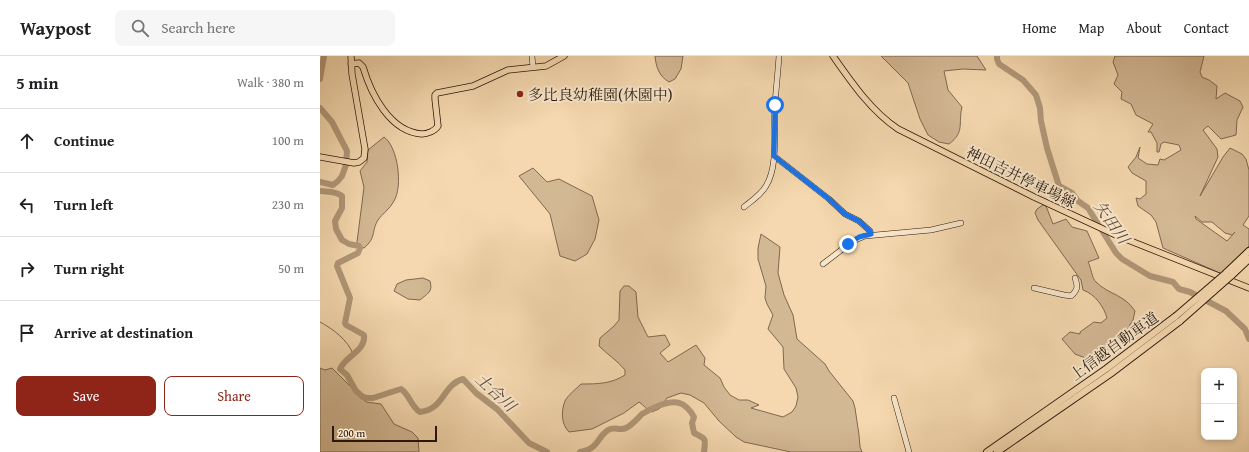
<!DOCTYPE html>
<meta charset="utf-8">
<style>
:root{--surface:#fff;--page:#f6f6f6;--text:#202124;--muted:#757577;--line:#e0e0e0;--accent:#8f2418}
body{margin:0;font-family:"Gentium Book Plus","Noto Serif JP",serif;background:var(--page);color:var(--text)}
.controls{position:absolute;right:12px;bottom:12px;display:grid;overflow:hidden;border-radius:8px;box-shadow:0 2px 6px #0003}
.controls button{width:36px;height:36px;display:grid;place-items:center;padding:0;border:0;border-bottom:1px solid var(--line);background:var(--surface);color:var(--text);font:20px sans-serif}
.scale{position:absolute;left:12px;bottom:10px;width:105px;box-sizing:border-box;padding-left:4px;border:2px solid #2b190e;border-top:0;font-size:11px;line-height:14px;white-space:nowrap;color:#2b190e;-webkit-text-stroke:3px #f8e6cb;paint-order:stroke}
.stop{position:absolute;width:12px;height:12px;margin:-9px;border:3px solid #1a73e8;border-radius:50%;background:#fff}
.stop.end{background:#1a73e8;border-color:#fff;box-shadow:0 1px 4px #0008}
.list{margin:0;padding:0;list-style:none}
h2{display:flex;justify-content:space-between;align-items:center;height:52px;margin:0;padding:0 16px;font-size:17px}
h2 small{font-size:13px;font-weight:400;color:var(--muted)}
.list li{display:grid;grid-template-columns:26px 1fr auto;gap:12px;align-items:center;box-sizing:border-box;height:64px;padding:0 16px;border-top:1px solid var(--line)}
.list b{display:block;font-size:15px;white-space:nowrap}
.list em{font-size:13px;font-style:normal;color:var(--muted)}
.actions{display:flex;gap:8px;padding:12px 16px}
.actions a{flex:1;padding:9px 0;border:1px solid var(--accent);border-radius:8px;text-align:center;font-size:14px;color:var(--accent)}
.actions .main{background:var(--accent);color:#fff}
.icon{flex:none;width:22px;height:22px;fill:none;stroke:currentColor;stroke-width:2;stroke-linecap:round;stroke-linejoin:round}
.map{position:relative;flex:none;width:929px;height:396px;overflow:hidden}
header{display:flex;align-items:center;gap:24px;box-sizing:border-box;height:56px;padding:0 20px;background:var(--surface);border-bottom:1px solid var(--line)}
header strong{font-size:19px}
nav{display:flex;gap:22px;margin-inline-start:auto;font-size:14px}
.search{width:280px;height:36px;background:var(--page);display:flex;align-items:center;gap:10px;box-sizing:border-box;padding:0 14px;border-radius:8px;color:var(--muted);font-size:15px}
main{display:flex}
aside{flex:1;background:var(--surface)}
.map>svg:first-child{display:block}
.green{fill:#d3b894;stroke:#7f6851;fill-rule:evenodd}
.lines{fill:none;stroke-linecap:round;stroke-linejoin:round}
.stream{stroke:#7b654e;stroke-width:1}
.river{stroke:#b09778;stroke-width:6}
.secondary-casing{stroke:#2b190e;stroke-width:6}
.primary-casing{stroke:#2b190e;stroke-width:7}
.highway-casing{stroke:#2b190e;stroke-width:8}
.secondary{stroke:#f8e6cb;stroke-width:5}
.primary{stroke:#f5d8af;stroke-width:5.5}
.highway{stroke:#f5d8af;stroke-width:6}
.highway-bridge-casing{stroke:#2b190e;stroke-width:8;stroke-linecap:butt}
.highway-bridge{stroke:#f5d8af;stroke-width:6}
.route{stroke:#1a73e8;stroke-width:5}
.poi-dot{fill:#8f2418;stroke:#f8e6cb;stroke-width:1.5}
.labels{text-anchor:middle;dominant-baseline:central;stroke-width:4;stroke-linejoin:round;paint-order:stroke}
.poi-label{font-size:15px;fill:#2b190e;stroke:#f8e6cb;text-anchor:start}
.street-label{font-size:15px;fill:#2b190e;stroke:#f8e6cb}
.water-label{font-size:16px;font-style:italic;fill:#604b38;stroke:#f8e6cb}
</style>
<header>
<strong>Waypost</strong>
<div class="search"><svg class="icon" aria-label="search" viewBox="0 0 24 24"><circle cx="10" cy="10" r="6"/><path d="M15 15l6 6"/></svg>Search here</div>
<nav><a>Home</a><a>Map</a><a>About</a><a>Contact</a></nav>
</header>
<main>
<aside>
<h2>5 min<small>Walk · 380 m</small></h2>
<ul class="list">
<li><svg class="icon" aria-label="ahead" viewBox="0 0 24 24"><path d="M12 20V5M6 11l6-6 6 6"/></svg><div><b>Continue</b></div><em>100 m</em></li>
<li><svg class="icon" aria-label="left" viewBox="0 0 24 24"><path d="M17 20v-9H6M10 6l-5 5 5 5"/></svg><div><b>Turn left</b></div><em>230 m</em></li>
<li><svg class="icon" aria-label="right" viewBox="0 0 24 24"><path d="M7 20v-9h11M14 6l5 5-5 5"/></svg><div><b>Turn right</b></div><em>50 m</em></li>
<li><svg class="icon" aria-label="arrive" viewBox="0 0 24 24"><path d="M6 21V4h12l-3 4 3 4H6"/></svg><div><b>Arrive at destination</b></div></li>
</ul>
<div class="actions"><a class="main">Save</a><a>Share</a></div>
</aside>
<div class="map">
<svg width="929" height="396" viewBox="0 0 929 396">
<rect width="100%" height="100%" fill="#f5d8af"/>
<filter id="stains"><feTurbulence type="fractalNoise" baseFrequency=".005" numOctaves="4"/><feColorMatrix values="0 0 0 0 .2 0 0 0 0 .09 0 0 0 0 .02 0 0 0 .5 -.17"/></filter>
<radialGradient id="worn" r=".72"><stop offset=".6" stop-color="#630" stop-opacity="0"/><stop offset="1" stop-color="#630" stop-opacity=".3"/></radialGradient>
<!-- green -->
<path class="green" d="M335,0h28l-2,13 -6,10 -6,3c-10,-6 -13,-15 -14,-26z
M561,0h96l9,14 -23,-1 -19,2 4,19 14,17c-4,17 3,25 -13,37l-10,-2 -11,-7 -8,-16 -12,-36z
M795,0h89l-4,16 2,5 7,3 8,6 -1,13 9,-6 15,8 3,6 -6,13 -1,15 -15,4 -13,-13 -5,4 14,19 1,8 -18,39 23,-39 7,-9 12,6 4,5 3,11v46l-6,9 6,4v17l-27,28 -59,-26 -7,-26 -5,-7 -13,-9 -2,-8 4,1 6,-5v-13l-14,-8 -4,-6 8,-10 4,-10 -2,11 9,6 11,1 2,-6 4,1 17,-10 -2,-5 -15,-3 -3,2 -2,8h-2v-9l-6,-11h-3l5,-8 -17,-9 -5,-11 -10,-5 1,-7 -8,-8 4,-9 -5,-13zM875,160l7,6h10l13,11 7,2 3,-3 -8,9 -31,-22z
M64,81c14,10 19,49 10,64 -4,8 -12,13 -16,19 -7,11 -1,17 -14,28l-5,-1 -2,-5 7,-55 -4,-16 7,-9 1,-12z
M213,112l14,14 12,-3 33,17 7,24 -4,19 -8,15 -12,7 -15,-5 -10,-42 -31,-38z
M723,149l3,1 7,18 13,-5 6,8 15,4 12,27 -11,4c3,5 4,17 8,20 13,13 28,12 39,29l-2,9 -8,13 -19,23 -8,2 -10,1 -13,-5 -13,-15 8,-7 10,2v-2l14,-10 7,1 6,-5c-3,-11 -12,-24 -24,-28l-2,-10 -43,-60 -3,-7 2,-4z
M441,178l19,13 -2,26 6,22 9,20 4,24 28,25 4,7 24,30 2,7 4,27 1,12 2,5h-71l-47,-10 -8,-5 -17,-16 -15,-18 -14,-8 -9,-2 -14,5 -8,11 -7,3c-6,-2 -8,-7 -13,-10l-15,11 -32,16 -23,3c-8,-8 -8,-21 -4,-31 3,-6 11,-12 16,-17 16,0 30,0 44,-9v-5c-7,-9 -17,-15 -26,-24l1,-8 14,-12 5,-6 1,-29 4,-5h5l7,6 2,25 10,20 17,-2 5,10 -10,8 8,9 28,-17 9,13 -1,7 16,13 4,9 6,8 9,5h9l11,5 -8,3 32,9 9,-5 4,-6 2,-9 -2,-9 -12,-19 -1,-22 -15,-18 5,-14 -6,-11 -2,-6 1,-12 -8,-27v-11z
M103,222l7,3c3,11 -2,12 -10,19l-12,-1 -14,-8 3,-7 9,-4z
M0,312l5,2 7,-2 34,34 15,2 13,20 18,8 6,6 1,14h-99z"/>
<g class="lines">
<!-- stream -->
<path class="stream" d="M0,266c13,7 28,18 33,32"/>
<!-- river -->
<path class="river" d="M677,0v3l2,5 24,16 13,15 4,13 1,13 6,27 12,38 13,7 6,8 10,7 28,45 6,6 28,17 23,6 6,7 11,3 36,19 19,18 4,10
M0,23l4,-23
M0,52l12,14 15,29 -1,14 -4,11 -4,5 -5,4 -13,-3
M0,135c8,1 16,0 22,5v12l-7,13 1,8 6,11 7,4 10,2 1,2 -2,5 -20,10 -1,3 13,32 -5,25 1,2 18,10c2,16 -19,21 -24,34l7,6 9,16 7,6 4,1h6l28,-9c9,6 10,18 19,23 25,-3 22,-27 43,-33l13,14 21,16 32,34 18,9
M260,396c20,-4 16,-14 28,-22 6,-4 12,1 18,-2 6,-3 11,-9 16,-14 5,-3 11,-6 16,-8 17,-7 27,-5 36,11l-2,6 2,10c12,6 12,5 10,19"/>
<defs>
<path id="secondary" d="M212,0l1,11
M454,100l55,43 16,15 14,7 11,10 1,3
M424,151c7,-6 17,-12 22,-21 13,-21 7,-57 9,-81 1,-16 3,-33 4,-49
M503,208l30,-23 12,-5 66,-6 30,-7
M714,232l30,7 7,1c7,-6 7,-10 4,-18
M574,342l15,54"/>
<path id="primary" d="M513,0c19,27 38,55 65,73l136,68 84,39 131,52
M31,8l8,-1 4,4c8,27 27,65 59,67 5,0 13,-3 16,-8l-3,-27v-4l2,-2 36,-7 35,-16 38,-4 18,-10
M0,101l34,6 5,-1 5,-4 1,-9 -13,-75 -1,-18"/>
<path id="highway" d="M906,217l23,-22
M911,220l18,-17
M667,396l119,-83 70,-53
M677,396l113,-78 70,-53"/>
</defs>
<!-- secondary casing -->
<use href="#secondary" class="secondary-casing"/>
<!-- primary casing -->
<use href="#primary" class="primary-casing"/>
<!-- highway casing -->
<use href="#highway" class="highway-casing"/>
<!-- secondary -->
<use href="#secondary" class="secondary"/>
<!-- primary -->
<use href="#primary" class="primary"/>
<!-- highway -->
<use href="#highway" class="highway"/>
<defs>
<path id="highway-bridge" d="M856,260l50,-43
M860,265l51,-45"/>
</defs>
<!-- highway-bridge casing -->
<use href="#highway-bridge" class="highway-bridge-casing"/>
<!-- highway-bridge -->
<use href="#highway-bridge" class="highway-bridge"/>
</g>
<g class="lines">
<!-- route -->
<path class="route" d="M455,49l-1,51 55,43 16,15 14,7 11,10 1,3 -12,3 -11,7"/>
</g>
<!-- markers -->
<circle class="poi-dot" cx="200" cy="38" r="4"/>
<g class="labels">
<!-- poi labels -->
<g class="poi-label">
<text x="208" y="38">多比良幼稚園(休園中)</text>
</g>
<!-- street labels -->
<g class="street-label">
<text transform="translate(701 121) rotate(26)">神田吉井停車場線</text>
<text transform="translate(794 290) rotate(-36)">上信越自動車道</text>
</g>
<!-- water labels -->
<g class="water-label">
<text transform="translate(792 166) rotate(55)">矢田川</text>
<text transform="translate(176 336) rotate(43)">土合川</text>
</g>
</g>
<rect width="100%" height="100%" filter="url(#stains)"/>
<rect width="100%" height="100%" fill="url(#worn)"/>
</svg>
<div class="controls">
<button>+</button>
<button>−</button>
</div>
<div class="scale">200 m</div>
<div class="stop" style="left:455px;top:49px"></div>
<div class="stop end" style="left:528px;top:188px"></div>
</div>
</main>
